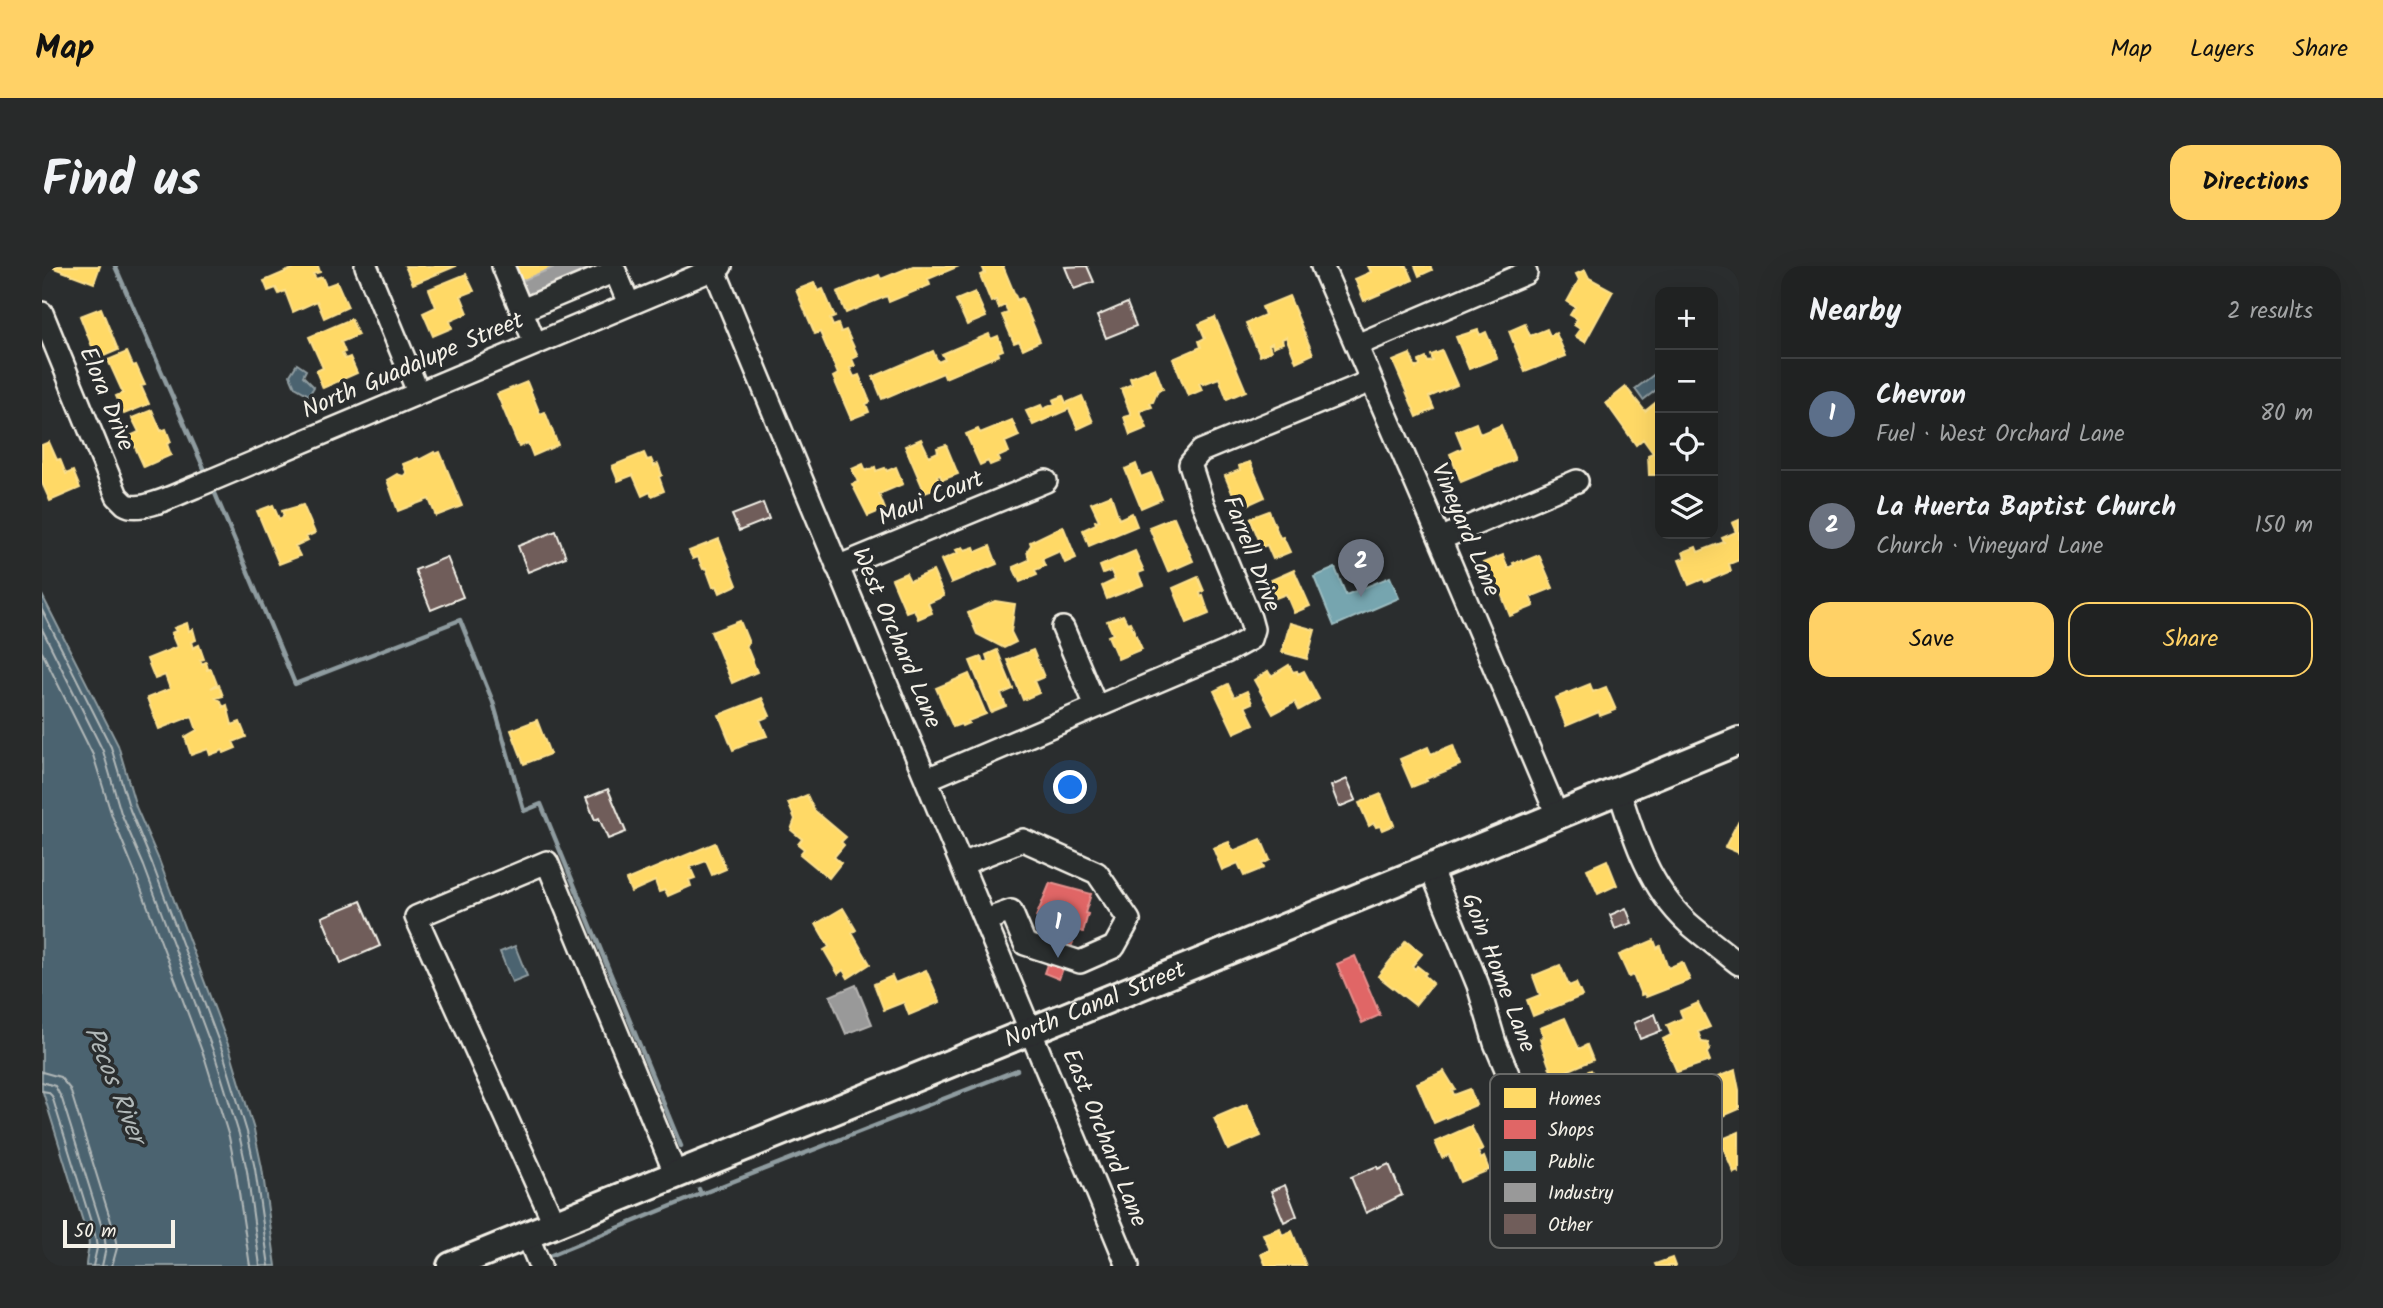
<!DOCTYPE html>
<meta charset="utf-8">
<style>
:root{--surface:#202222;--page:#282a2a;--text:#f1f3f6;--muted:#a2a4a5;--line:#3d3f40;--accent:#ffd166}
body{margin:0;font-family:Kalam,sans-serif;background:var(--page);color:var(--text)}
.controls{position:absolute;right:21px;top:21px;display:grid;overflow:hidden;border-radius:14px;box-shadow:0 7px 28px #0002}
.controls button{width:63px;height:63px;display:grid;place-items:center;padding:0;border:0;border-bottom:2px solid var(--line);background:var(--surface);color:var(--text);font:35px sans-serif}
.scale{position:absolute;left:21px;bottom:18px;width:112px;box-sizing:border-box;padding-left:7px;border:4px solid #f4f1e8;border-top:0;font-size:19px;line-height:24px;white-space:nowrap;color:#f4f1e8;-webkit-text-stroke:5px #2a2d2e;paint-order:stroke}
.you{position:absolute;left:1029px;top:522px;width:24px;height:24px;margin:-18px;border:5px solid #fff;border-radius:50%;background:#1a73e8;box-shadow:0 0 0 10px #1a73e833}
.badge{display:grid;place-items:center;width:46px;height:46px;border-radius:50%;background:var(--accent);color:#fff;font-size:23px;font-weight:700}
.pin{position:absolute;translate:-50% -58px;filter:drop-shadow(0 2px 4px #0008)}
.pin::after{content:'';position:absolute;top:37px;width:24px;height:21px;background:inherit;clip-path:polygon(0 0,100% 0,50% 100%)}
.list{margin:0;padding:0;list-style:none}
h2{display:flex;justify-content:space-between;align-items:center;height:91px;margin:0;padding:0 28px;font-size:30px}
h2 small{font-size:23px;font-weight:400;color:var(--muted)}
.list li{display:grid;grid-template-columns:46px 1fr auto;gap:21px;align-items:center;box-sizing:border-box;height:112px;padding:0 28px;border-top:2px solid var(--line)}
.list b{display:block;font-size:26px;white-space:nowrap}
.list p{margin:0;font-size:23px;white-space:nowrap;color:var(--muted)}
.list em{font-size:23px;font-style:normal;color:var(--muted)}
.actions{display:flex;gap:14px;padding:21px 28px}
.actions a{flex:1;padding:16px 0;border:2px solid var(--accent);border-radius:21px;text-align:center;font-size:24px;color:var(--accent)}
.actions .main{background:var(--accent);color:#111}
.icon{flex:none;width:38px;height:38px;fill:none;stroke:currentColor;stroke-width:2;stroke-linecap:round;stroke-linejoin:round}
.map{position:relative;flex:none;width:1697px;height:1000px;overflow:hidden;border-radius:21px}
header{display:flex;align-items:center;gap:42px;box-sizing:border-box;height:98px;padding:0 35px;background:var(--accent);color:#111}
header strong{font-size:33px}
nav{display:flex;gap:38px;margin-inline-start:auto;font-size:24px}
.intro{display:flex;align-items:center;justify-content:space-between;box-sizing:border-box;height:168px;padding:0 42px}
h1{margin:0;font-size:49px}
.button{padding:18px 32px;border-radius:21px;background:var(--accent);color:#111;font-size:24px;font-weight:700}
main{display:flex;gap:42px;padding:0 42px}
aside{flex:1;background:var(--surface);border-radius:21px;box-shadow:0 7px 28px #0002}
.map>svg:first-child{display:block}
.water{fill:#4c6370;stroke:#8f9ca0;stroke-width:2}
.homes{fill:#ffd966;stroke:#fce08d;stroke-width:2}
.shops{fill:#e06666;stroke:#e6908d;stroke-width:2}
.public{fill:#76a5af;stroke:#9cbcc0;stroke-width:2}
.industry{fill:#999;stroke:#b4b3b1;stroke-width:2}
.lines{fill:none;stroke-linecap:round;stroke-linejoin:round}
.shore{stroke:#b1b8b8;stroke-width:2}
.stream{stroke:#8f9ca0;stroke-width:4.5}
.building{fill:#705d5a;stroke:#f4f1e8;stroke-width:2}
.minor-casing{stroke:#f4f1e8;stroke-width:26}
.major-casing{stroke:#f4f1e8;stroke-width:32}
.minor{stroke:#2a2d2e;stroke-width:21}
.major{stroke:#2a2d2e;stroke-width:26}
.labels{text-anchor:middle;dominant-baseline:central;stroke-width:7;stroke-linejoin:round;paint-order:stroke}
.street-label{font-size:24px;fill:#f4f1e8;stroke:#2a2d2e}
.water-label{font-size:26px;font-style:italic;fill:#b1b8b8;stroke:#2a2d2e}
.key{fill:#2a2d2e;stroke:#676866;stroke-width:2}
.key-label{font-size:19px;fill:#f4f1e8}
</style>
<header>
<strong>Map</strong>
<nav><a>Map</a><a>Layers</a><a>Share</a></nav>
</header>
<div class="intro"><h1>Find us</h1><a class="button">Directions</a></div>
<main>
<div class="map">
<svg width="1697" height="1000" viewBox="0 0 1697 1000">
<rect width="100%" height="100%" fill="#2a2d2e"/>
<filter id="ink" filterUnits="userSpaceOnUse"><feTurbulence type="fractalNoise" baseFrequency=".0143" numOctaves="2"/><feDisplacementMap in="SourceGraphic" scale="14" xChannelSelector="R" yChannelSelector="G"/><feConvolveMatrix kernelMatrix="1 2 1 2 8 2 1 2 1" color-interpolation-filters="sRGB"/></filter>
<g filter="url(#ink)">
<!-- water -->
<path class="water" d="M255,98l9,6 -3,6 11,11 -5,8 -14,-8 -5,-12z
M1614,107l4,6v8l-17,13 -8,-11z
M0,329l76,150 18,62 23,53 71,190 24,80 8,38 14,98h-190c0,-11 5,-18 2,-28l-46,-149z
M473,680l12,30 -15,6 -12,-30z"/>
<!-- homes -->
<path class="homes" d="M12,0h46l-6,17 -40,-15z
M257,0h19l2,6 -7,2 3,5 6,-2 4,9 11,-4 11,25 -24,11 -7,-17 -24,11 -8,-21 -6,3 -3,-6 -8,3 -4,-10z
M363,0h51l-43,18z
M472,0h43l-36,15z
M871,0h46l-31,13 2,6 -41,17 -2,-6 -41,17 -9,-21 42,-17 2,4z
M940,0h21l14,34 5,-2 18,43 -17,8 -4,-8 -5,2 -12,-28 6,-2 -3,-8 -6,3 -3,-8 -5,2 -11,-27 5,-2z
M1326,0h39l6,14 -49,21 -9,-22 16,-7z
M1373,0h15l2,4 -13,6z
M1543,4l4,8 24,13 -28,51 -10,-6 5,-7 -6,-4 3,-6 -7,-4 5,-8 -8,-5 12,-22 -3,-6z
M424,8l8,17 -13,5 7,17 -18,8 2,7 -19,8 -10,-23 13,-6 -7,-18z
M772,17l4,8 5,-2 12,28 -5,2 3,7 5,-2 3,8 5,-2 12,26 -6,3 3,7 -5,2 4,9 5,-2 11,27 -4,2 3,8 -18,7 -18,-42 5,-3 -18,-42 -5,2 -19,-44z
M933,26l11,25 -19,8 -11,-25z
M1247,30l24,58 -17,8 -10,-25 -4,2 1,4 -10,4 -1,-4 -3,2 2,6 -11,5 -14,-33 19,-8 -3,-8z
M59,42l17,42 -21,9 -17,-43z
M1173,51l31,74 -19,8 -8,-21 -16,6 -1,-2 -3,1 3,7 -14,6 -15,-37 28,-12 -2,-6 6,-3 -6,-14z
M309,53l7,16 -17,7 4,10 -3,1 3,6 5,-2 7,16 -34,15 -7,-17 7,-3 -14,-31z
M1483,58l5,12 17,-7 3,7 6,-3 10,23 -41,16 -16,-41z
M1436,64l2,5 6,-3 11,26 -28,11 -13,-32z
M947,68l2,5 7,-3 5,14 -5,2 1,3 -54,23 -2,-5 -61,26 -9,-22 60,-26 5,11 7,-3 -3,-5z
M1400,85l15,34 -28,12 5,12 -17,8 -24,-56 17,-7 6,14 4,-2 -1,-5 7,-3 2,4 5,-1 -2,-6z
M85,86l6,14 3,-1 9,20 -4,1 8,18 -25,10 -8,-18 7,-3 -15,-33z
M1113,102l8,21 -5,1 -5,12 -3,1 2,4 -12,4 7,17 -17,7 -6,-18 7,-2 -10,-26 11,-5 -2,-6z
M485,116l13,32 5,-2 13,33 -25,11 -5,-13 -9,4 -22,-53z
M1584,121l19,24 15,-12v82h-2l-1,-6h-8l-1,-20 5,-2 -10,-14 -7,6 -30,-42z
M1021,130l3,7 16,-7 11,26 -15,7 -9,-20 -36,16 -7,-14 15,-6 2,4 12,-5 -2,-4z
M110,144l9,21 5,-2 5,13 -4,2 4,11 -27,12 -14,-31 9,-4 -7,-14z
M970,154l7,16 -14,6 4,10 -11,5 2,4 -10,4 -2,-4 -8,4 -14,-31 12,-5 2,4z
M1434,157l4,11 21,-9 14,35 -54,22 -11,-28 13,-6 -7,-17z
M879,173l8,17 9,-4 -1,-4 9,-3 12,29 -16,6 -2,-5 -3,1 4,11 -16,6 -20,-47z
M7,176l8,18 3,-1 6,15 7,-3 7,17 -30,13 -8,-18v-38z
M392,186l1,2 5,-2 22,54 -26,10 -7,-17 -31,12 -11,-31 10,-6 6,2 4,-2 -4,-10 15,-6 1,2z
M602,187l3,7 4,-1 3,7 4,-2 4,11 -3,2 5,14 -12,5 -2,-4 -8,4 -9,-21 -15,6 -6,-15z
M1208,196l15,35 -22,10 -6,-13 -4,1 -8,-19 15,-6 -1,-4z
M821,198l3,7 9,-4 1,4 9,-3 2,3 9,-4 7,17 -24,10 6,15 -17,7 -16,-32 6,-2 -6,-13z
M1094,198l5,13 10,-4 11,26 -21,9 -16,-39z
M1069,229l8,24 13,-6 5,13 -48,20 -6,-16 13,-6 -1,-3 4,-1 -8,-17z
M231,239l6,14 5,-3 -2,-5 21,-6 12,28 -9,4 2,3 -13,6 5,10 -21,8 -22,-53z
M1227,245l11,27 3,-1 7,15 -17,7 -6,-14 -5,2 -12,-29z
M1132,251l19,44 -25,11 -19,-45z
M1697,254v40l-10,4 2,7 -26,11 -2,-3 -14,6 -10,-25 6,-2 -2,-6 13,-5 2,5 26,-10 -2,-4 14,-6 -4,-9z
M1021,260l13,32 -11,5 -5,-12 -18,8 3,7 -10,4 2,5 -17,7 -7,-15 16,-7 -2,-9 4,-6 -1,-3z
M677,273l18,46 -17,8 -3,-7 -4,1 -7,-19 -3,1 -5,-12 -5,2 -4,-8z
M948,280l7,18 -46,19 -10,-23 17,-7 -2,-3 7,-3 2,3 9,-3 2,5z
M1093,285l9,20 -6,2 5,12 -36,14 -5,-13 13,-6 -4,-9 -8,3 -3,-8z
M1461,289l5,13 6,-3 -1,-2 8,-3 1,2 17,-7 14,33 -23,9 4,9 -24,10 -12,-30 -7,2 -11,-24z
M1252,304l16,36 -16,7 -8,-19 -10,4 -7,-17z
M891,305l11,25 -16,7 4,10 -14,6 -4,-10 -8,3 -14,-33 14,-6 4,8z
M1156,311l6,14 -4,2 1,4 2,-1 6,18 -22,9 -14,-35z
M953,335l20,3 -4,28 5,10 -12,6 -27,-14 -9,-21z
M1081,349l4,8 3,-1 12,27 -24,10 -10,-23 5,-2 -6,-13z
M698,355l9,22 -3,2 11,27 -25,11 -21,-51z
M145,357l2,8 4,-2 3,11 -5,2 2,6 6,-3 5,14 -4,1 2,4 4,-2 2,7 -2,1 5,-1 6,15 -6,4 8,-3 4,11 -7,2 5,3 2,6 4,-2 5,20 8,-3 6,15 -13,5 3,6 -12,5 -1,-3 -13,5 -2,-6 -17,6 -6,-18 12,-7 -5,-14 -33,13 -12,-31 23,-9 -5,-14 -10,4 -8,-20 30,-12 -6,-14 5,-2 -2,-3z
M1248,357l25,7 -8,29 -25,-7z
M955,384l16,39 -12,5 5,12 -15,6 -21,-51 11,-4 2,6 5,-2 -2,-6z
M991,384l11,27 -10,4 5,12 -16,7 -16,-40z
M1247,399l4,7 4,-1 1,3 6,-3 15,28 -20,11 -4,-8 -22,12 -19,-34 14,-9 3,5z
M927,408l17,40 -18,7 1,2 -7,3 -1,-2 -8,3 -17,-39z
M1186,418l6,13 13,-6 5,12 -7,3 9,18 -20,9 -20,-42z
M1548,418l3,8 13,-5 10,23 -16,6 -1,-4 -33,14 -11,-28z
M720,432l8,18 -10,4 7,16 -21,6 1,2 -14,6 -14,-35z
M495,454l13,34 -26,10 -13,-34z
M1411,479l7,20 -34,14 1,2 -15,6 -12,-28 28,-12 3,7z
M1339,528l13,31 -12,5 -2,-4 -4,1 -2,-4 -5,3 -10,-23z
M765,529l7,15 32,27 -5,5 3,3 -10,12 7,6 -12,15 -29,-24 4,-5 -6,-5 4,-5 -11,-9 4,-11 -7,-16z
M1697,554v33l-14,-6z
M1219,573l9,21 -8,4 2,4 -20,8 -6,-13 -16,7 -9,-22 16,-6 4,9z
M673,577l11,26 -14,6 -6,-14 -16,6 5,11 -6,2 2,6 -23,10 -3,-6 -6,2 -4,-11 -24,11 -5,-12z
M1565,594l10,25 -19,9 -11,-25z
M801,642l13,22 -4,3 18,31 -22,14 -5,-8 -5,4 -14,-24 5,-3 -13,-23z
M1612,674l3,8 3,-2 8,22 14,-6 8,18 -44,17 -2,-3 -3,1 -8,-20 -4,2 -10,-22z
M1364,675l16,13 -10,12 3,3 2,-3 9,7 -2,2 9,8 -18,22 -37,-29z
M1518,699l9,21 7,-3 6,13 -49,20 -6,-16 13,-5 -7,-19z
M884,704l14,32 -31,13 -5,-13 -20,8 -10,-26 18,-8 3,7z
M1656,737l12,24 -12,5 4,10 6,1 2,6 -3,4 3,8 -33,11 -14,-33 8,-4 -4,-10 16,-7 -3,-7z
M1523,752l14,31 8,-4 6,15 -40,17 -11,-31 -2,-7 4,-2 -4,-9z
M1549,804l10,23 12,-5 9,21 -33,14 -5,-13 -4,1 -3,-6 -3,2 -9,-20 4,-1 -2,-6z
M1693,804l4,20v19l-18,8 -4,-10 -10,4 -10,-26z
M1402,805l11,18 -3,1 2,5 16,-6 6,16 -42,18 -17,-40z
M1205,838l14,32 -33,14 -14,-32z
M1429,860l12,24 -5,2 3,7 3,-2 5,13 -29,12 -11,-27 -7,3 -7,-16z
M1697,866v42l-1,-3 -4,2 -14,-33z
M1238,962l2,7 10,-4 14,35h-40l-5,-12 9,-4 -7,-16z
M1630,992l3,8h-19l-1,-2z"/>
<!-- shops -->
<path class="shops" d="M1008,617l41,11 -6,19 3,1 -5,18 -47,-15z
M1015,670l16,6 -14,37 -15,-6z
M1313,690l25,59 -18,8 -25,-59z"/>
<!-- public -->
<path class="public" d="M1293,302l11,27 44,-18 9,21 -65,28 -20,-49z"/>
<!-- industry -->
<path class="industry" d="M515,0h38l-69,29 -5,-14z
M814,719l16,39 -26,10 -16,-38z"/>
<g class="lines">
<!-- shore -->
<path class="shore" d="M0,344l69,137 19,63 22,53 71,190 24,79 8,37 14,97
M0,363l61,122 18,62 23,53 71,190 24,78 8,37 13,95
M0,386l51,103 19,61 22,54 71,189 24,78 7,36 14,93
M0,806l18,5 10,12 44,142 3,17 -5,18
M0,816l13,4 7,13 42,135 2,14 -4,18
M0,825l6,1 4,4 43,139 2,13 -4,18"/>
<!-- stream -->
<path class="stream" d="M73,0l91,207
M172,225l81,193 165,-64 33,82 31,109 17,-7 140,342
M659,928l316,-124
M507,990l152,-62 -2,-5"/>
</g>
<!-- building -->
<path class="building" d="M1045,0l7,16 -20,7 -9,-22z
M1085,37l9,23 -30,12 -9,-22z
M721,237l6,16 -30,12 -7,-16z
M514,265l10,26 -38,15 -10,-26z
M405,291l16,40 -32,13 -16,-40z
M1305,513l9,21 -17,7 -8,-21z
M566,523l18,43 -18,7 -9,-21 -4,2 -9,-22z
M319,635l19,45 -39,17 -19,-46z
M1584,642l6,15 -17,6 -5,-14z
M1613,748l6,17 -21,8 -6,-16z
M1347,898l13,31 -36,18 -15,-36 26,-11 1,3z
M1243,919l12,31 -13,6 -13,-31z"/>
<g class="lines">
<defs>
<path id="minor" d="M324,0l52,126
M461,0l32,77
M671,0l415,1000
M1280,0l118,273 117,276
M480,44l93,-39 14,33
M0,47l75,183c1,1 7,7 8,8 16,10 54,-11 70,-17l526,-221
M1315,79l169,-72
M1398,273l137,-58
M795,301l209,-86
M1021,362l33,78
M885,513l299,-127 24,-13 3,-10 -3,-11 -47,-114 -13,-40 11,-13 170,-70
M1577,524c15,48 30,97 69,133 16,14 34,27 51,41
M920,598l61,-24 74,33 32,47 -15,27 -34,15 -55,-18 -14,-33 -26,9
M1388,601l48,118 17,58 39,93
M512,957l-138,-306 131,-55 128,311
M485,969l13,31"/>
<g id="major">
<path id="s1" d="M409,1000l791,-321 497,-204"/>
</g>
</defs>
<!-- minor casing -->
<use href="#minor" class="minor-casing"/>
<!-- major casing -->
<use href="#major" class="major-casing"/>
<!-- minor -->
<use href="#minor" class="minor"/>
<!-- major -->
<use href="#major" class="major"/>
</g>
</g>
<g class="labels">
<!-- street labels -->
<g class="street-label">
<text transform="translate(371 100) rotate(-23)">North Guadalupe Street</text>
<text transform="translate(64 133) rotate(68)">Elora Drive</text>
<text transform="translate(889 233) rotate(-22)">Maui Court</text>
<text transform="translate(1423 264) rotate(67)">Vineyard Lane</text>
<text transform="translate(1209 288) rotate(69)">Farrell Drive</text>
<text transform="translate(854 372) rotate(67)">West Orchard Lane</text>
<text transform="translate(1456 707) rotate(69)">Goin Home Lane</text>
<text stroke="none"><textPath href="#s1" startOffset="695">North Canal Street</textPath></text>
<text transform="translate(1062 872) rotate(68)">East Orchard Lane</text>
</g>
<!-- water labels -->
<g class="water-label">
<text transform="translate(72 819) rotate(68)">Pecos River</text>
</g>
</g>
<!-- legend -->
<rect x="1448" y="808" width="232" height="174" rx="10" class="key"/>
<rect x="1462" y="822" width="32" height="20" fill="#ffd966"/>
<rect x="1462" y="854" width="32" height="19" fill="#e06666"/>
<rect x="1462" y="885" width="32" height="20" fill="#76a5af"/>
<rect x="1462" y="917" width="32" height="19" fill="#999"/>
<rect x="1462" y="948" width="32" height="20" fill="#705d5a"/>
<g class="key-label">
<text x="1506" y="839">Homes</text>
<text x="1506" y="870">Shops</text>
<text x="1506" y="902">Public</text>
<text x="1506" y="933">Industry</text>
<text x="1506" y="965">Other</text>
</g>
</svg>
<div class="controls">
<button>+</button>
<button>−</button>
<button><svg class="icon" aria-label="locate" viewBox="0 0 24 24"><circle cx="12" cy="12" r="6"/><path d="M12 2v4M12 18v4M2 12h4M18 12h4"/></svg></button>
<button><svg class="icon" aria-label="layers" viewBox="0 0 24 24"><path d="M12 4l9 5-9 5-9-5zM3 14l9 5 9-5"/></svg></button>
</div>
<div class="scale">50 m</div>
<div class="you"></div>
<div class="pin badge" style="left:1016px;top:692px;background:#5c6f8a">1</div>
<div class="pin badge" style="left:1319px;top:331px;background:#6b7280">2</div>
</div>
<aside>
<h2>Nearby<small>2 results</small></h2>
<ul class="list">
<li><span class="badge" style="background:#5c6f8a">1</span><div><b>Chevron</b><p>Fuel · West Orchard Lane</p></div><em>80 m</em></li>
<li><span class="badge" style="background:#6b7280">2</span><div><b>La Huerta Baptist Church</b><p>Church · Vineyard Lane</p></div><em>150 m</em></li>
</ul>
<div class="actions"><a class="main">Save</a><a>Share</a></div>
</aside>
</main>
